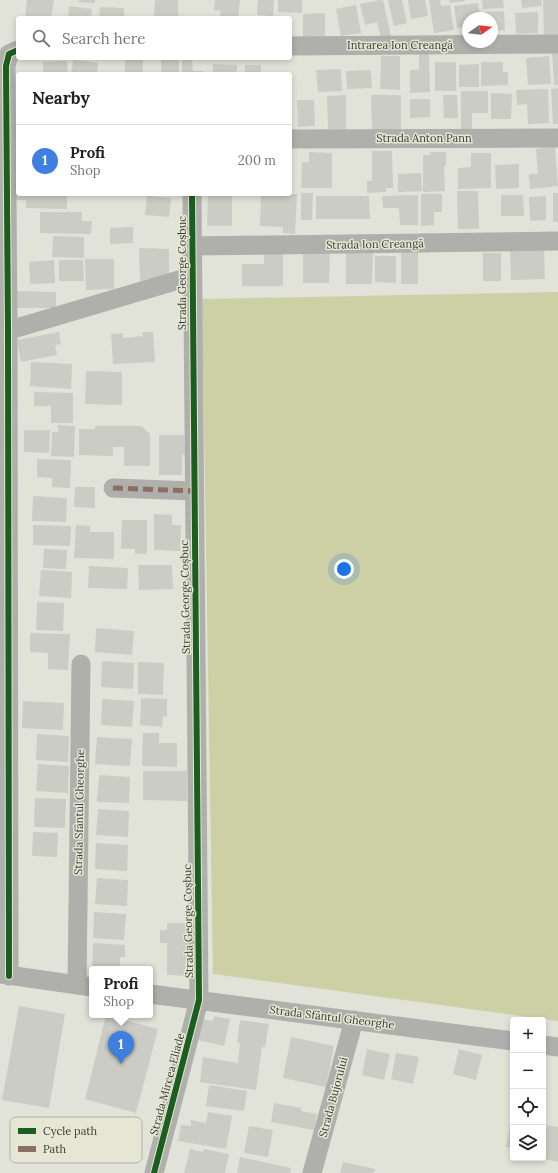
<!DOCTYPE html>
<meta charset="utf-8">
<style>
:root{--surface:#fff;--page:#f6f6f6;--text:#222;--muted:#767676;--line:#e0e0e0;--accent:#74756c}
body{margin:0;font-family:Lora,serif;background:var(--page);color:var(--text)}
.controls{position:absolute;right:12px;bottom:12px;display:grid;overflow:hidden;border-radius:4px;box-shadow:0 2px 6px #0003}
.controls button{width:36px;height:36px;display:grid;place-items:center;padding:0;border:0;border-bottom:1px solid var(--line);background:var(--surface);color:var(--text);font:20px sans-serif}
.compass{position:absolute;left:462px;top:12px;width:36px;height:36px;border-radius:50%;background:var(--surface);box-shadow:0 2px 6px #0003;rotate:76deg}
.you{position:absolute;left:344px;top:569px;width:14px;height:14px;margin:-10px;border:3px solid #fff;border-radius:50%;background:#1a73e8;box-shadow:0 0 0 6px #1a73e833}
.badge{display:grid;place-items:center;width:26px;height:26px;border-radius:50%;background:var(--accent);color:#fff;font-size:13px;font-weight:700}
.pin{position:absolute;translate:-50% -33px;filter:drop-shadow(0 1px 2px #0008)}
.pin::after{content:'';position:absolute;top:21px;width:14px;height:12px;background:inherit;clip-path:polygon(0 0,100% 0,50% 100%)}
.popup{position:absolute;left:89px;top:966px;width:64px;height:52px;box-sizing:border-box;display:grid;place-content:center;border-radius:4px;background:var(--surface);filter:drop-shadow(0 1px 3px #0005);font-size:13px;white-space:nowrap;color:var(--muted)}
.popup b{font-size:15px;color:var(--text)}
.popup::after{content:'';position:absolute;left:50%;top:100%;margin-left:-8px;border:8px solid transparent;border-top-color:var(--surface)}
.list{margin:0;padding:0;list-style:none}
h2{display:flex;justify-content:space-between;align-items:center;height:52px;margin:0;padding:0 16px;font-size:17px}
h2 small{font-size:13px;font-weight:400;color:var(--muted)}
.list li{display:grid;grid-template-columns:26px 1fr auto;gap:12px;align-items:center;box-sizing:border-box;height:72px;padding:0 16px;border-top:1px solid var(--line)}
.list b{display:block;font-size:15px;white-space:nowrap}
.list p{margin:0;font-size:13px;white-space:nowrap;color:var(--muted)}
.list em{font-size:13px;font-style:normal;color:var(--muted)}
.icon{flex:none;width:22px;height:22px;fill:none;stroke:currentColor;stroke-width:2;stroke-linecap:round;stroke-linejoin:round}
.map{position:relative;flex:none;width:558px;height:1173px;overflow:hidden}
.search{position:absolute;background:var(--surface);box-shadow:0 2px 6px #0003;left:16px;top:16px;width:276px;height:44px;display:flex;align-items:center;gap:10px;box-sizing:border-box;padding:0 14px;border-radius:4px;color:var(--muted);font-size:15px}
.panel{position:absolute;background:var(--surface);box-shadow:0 2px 6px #0003;left:16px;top:72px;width:276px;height:124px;border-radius:4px}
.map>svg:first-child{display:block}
.green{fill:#cdd0a4}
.building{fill:#cbccc3}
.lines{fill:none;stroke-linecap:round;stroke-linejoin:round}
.minor{stroke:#afafac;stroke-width:19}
.quiet{stroke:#8d6e63;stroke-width:5;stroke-dasharray:10 5;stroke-linecap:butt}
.cycleway-casing{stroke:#e5e7d4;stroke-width:8}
.cycleway{stroke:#1b5e20;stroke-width:6}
.labels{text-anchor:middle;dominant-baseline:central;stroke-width:3;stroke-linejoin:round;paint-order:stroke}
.street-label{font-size:11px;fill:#393a32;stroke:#e5e7d4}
.key{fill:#e5e7d4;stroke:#b1b3a3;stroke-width:1}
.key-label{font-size:11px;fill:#393a32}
</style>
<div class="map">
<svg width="558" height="1173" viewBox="0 0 558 1173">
<rect width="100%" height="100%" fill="#e2e3d8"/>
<!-- green -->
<path class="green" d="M558,292v729l-345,-47 -11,-675z"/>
<!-- building -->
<path class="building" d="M27,0h27l-3,18h-26z
M79,0h16v3l-17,-1z
M155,0h23v18h-24z
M215,0h25l-2,18h-18l1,-7 -7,-1z
M258,0h16l-1,16 -16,-1z
M278,0h24v13l-24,-1z
M380,0h3l8,36 -10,2 -4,-16 -12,3 -5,-21z
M388,0h14l5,23 -13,3z
M408,0h17l3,16 -17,3z
M429,0h11l1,6 9,-1 4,25 -20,3z
M449,0h16v1l-15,2z
M482,0h21l1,8 -21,1z
M521,0h20l1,6 -20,2z
M543,0h15v36h-14z
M478,3l2,15h-12v9l-11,1 -3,-22z
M356,5l5,28 -20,3 -5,-27z
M69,6l23,3 -1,9h-23z
M100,7l24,1v10h-25z
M504,11l1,19 -13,1v-13h-6l-1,-6z
M538,12v21l-22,1 -1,-21z
M325,13v26h-22v-25z
M552,51h6v34h-4z
M419,54h10l1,38 -20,1v-23h9z
M381,56h19v34l-20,-1z
M549,56l2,28 -23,1 -2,-27z
M125,58h18v16h-18z
M161,58h18v16h-18z
M73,60l25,3 -1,11h-26z
M182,60h10l1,11h10v3h-21z
M67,61l1,13h-25v-12z
M435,62h21v29h-21z
M481,62h22v10h5v13l-27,1z
M213,64l24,1v9h-24z
M479,64v23h-20v-22z
M245,65h16v9h-16z
M341,69l1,22 -24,1 -2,-22z
M371,70l1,18 -25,1 -1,-18z
M558,88v36h-5l-2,-35z
M548,89l1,34 -21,1 -1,-20 -10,1 -1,-15z
M461,91h27v22h-16v18h-11z
M491,93l21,1 -1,25h-20z
M346,95v34h-18l-1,-33z
M371,95h30v35h-29z
M443,95h14l1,23h-14z
M290,96h2v27h-2z
M410,99h20v18l-20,1z
M297,100h17l1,26 -17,1z
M555,147l3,39 -28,3 -1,-15h9l-2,-25z
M372,151h20l1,37h-7v4l-19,1v-12h5z
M309,152l23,1v35h-31l1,-26h7z
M430,152h16v14h-2l1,25 -22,1v-37h7z
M471,153h20v35l-33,1v-21l13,-1z
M519,164v24l-23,1 -1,-24z
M421,173l1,18 -24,1v-18z
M16,182h2v12h49v15l-41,-1v-8h-11z
M457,191h21l1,38h-21z
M301,193h12l-1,27h-11z
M553,193h5v29h-5z
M208,194h24v32h-25z
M261,194h36l-2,40 -12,-1v-6l-23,-1z
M421,194h21v18h-8v13l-13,1z
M418,195v30h-18l-1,-17h-16l-1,-12z
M501,195h22l1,21h-23z
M147,196l24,2 -2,19 -24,-2z
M316,196h53l1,23h-54z
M546,196v24l-16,1 -1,-24z
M40,212h42v9h10l-1,13 -51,-1z
M133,227v16l-23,1v-16z
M53,236l31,1v21l-32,-1z
M139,248l30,1v26l-29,6z
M401,248h17v36h-17z
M544,249l1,30 -34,1 -1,-30z
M264,250l19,1v35h-41v-22h22z
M303,253h27l-1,30h-26z
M346,253h27l-1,31h-26z
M483,253h18v28h-18z
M375,256h21v27l-21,-1z
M85,259h29v30l-28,1z
M54,260l1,23 -25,1 -1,-22z
M59,260h24l1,21h-25z
M17,291l39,1v16h-39z
M59,332l2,12 -6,1 2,10 -36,7 -4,-22z
M142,332h11l2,30 -42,2 -2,-30 12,-1v5l20,-2z
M31,362l41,2 -1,25 -41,-3z
M86,371l36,1v33l-37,-1z
M34,392l39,1v30h-22v-17h-17z
M58,425l17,1 -1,31 -23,-1 1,-24h6z
M95,426h46l9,8v32h-26v-19h-11v9l-34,-1v-26h16z
M24,430h26l-1,23 -25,-1z
M159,435h25l1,20 -3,-1v21h-23z
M37,459l34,1 -1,28 -18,-1v-9l-15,-1z
M75,487h20v21l-21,-1z
M33,496l34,2 -1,24 -34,-1z
M154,514l18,1v10h9l-1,26 -26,-1z
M122,520h25v34h-12v-5h-14z
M33,525l38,1 -1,20 -37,-1z
M76,525l14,1v6h24v27l-40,-1z
M44,549l23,1 -1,19 -23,-1z
M138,565h34l1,24 -34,1z
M89,566l39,2 -1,21 -39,-1z
M41,570l31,2 -1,26 -32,-2z
M37,602l27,1 -1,28 -27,-1z
M96,628l38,3 -2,24 -37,-3z
M30,633l40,1 -2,36 -20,-1v-16l-18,-1z
M102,661l32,2 -1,26 -32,-2z
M138,662l26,1 -1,32 -25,-1z
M141,698l26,1v18l-4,-1 -1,11 -22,-2z
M102,699l32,2 -2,26 -31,-2z
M23,701l41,2 -1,27 -41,-2z
M143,733h16v10h18v24l-35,-1z
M37,734l32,2 -1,26 -32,-2z
M97,737l35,2 -2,27 -35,-2z
M38,764l31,2 -1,27 -32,-2z
M143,771h44v30l-44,-1z
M99,775l31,2 -1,26 -32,-1z
M35,798l31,1 -1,29 -31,-1z
M98,809l31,2 -1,26 -32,-2z
M33,832l25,1 -1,24 -25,-1z
M96,843l32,2 -1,26 -32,-2z
M97,878l31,2 -1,26 -32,-2z
M94,912l32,2 -2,26 -31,-2z
M167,923h23l-1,53 -22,-1v-32h-7v-13h7z
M93,943l32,2v12h-5v12h-28z
M19,1006l46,8 -16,94 -47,-8z
M106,1015l52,14 -22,84 -51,-14z
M214,1016l16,3 -6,27 -26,-6 5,-21 10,2z
M240,1020l29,4 -4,23h-3l-6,43 -56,-8 3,-25 35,6 2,-20h-3z
M291,1037l43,9 -8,41 -43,-9z
M367,1049l23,5 -6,26 -22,-5z
M459,1049l23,6 -6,25 -23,-6z
M396,1053l23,4 -6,27 -22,-5z
M209,1085l38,6 -3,20 -38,-5z
M274,1103l27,5v3l16,3 -3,16 -43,-8z
M208,1112l24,4 -6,33 -48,-8 3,-16 10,1v-6l15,3z
M512,1116h1v32l-7,-1z
M547,1125l11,2v35l-15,-3v-16z
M249,1126l24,4 -5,27 -24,-4z
M190,1149l13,3 1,-3 25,5 -4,19h-41z
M240,1157l51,11 -1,5h-53z
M343,1162l32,7 -1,4h-34z"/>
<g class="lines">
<!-- minor -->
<path class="minor" d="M290,46l268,-2
M290,139l268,-1
M192,246l366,-5
M0,333l192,-57
M113,488l81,3
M0,974l92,13
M9,976l-1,-645 -2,-265 3,-12 9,-4
M77,985l4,-321
M150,994l363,47
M543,1045l15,2
M154,1173l45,-173 -7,-806
M312,1173l42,-153"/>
<!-- quiet -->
<path class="quiet" d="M113,488l81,3"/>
<defs>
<path id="cycleway" d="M9,976l-1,-645 -2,-265 3,-12 9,-4
M154,1173l45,-173 -7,-806"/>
</defs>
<!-- cycleway casing -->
<use href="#cycleway" class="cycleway-casing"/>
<!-- cycleway -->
<use href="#cycleway" class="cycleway"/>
</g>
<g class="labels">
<!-- street labels -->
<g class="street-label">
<text x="400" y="45">Intrarea Ion Creangă</text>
<text x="424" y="138">Strada Anton Pann</text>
<text transform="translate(375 244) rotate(-1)">Strada Ion Creangă</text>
<text transform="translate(182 273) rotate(-90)">Strada George Coșbuc</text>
<text transform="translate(185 597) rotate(-91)">Strada George Coșbuc</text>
<text transform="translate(79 812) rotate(-89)">Strada Sfântul Gheorghe</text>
<text transform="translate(188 921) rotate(-91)">Strada George Coșbuc</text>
<text transform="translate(332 1017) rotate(7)">Strada Sfântul Gheorghe</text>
<text transform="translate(167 1084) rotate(-75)">Strada Mircea Eliade</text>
<text transform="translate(333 1097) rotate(-75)">Strada Bujorului</text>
</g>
</g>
<!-- legend -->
<rect x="10" y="1117" width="132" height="46" rx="6" class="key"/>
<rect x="18" y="1128" width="18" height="6" fill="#1b5e20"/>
<rect x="18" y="1146" width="18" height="6" fill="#8d6e63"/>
<g class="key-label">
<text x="43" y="1135">Cycle path</text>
<text x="43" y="1153">Path</text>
</g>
</svg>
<div class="controls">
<button>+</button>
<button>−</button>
<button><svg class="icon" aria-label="locate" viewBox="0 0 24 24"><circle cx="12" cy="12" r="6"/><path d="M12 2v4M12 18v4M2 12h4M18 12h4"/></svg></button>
<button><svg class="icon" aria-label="layers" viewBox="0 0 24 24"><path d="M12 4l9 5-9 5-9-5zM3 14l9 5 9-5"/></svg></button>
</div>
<svg class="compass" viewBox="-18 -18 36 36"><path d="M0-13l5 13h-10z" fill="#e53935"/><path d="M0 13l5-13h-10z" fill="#767676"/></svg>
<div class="you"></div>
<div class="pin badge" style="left:121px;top:1064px;background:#3f7fe0">1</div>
<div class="popup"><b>Profi</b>Shop</div>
<div class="search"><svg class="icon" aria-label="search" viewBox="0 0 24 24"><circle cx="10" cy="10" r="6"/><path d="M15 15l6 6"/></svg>Search here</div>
<section class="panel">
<h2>Nearby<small></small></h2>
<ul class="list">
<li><span class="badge" style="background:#3f7fe0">1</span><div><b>Profi</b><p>Shop</p></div><em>200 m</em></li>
</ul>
</section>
</div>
